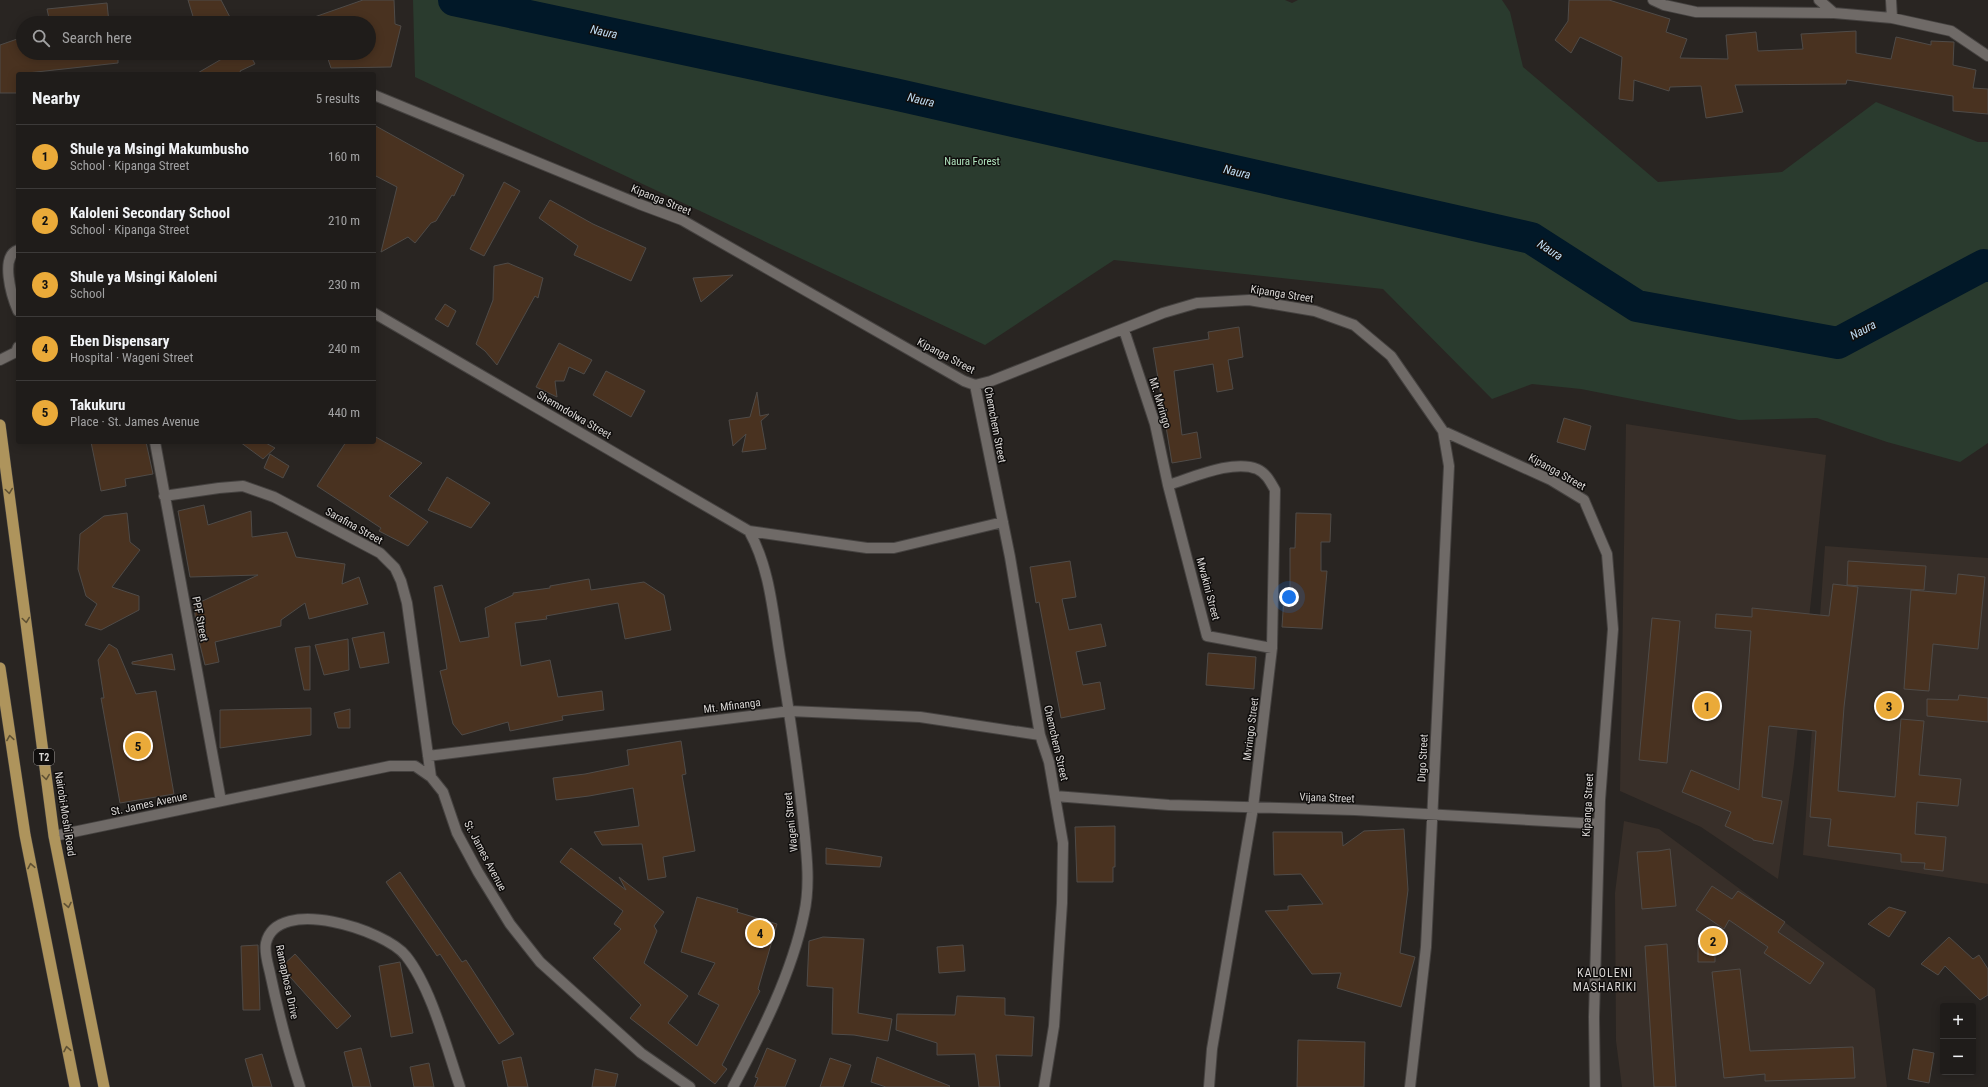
<!DOCTYPE html>
<meta charset="utf-8">
<style>
:root{--surface:#1f1c1a;--page:#272523;--text:#f1f3f6;--muted:#a1a1a2;--line:#3c3a39;--accent:#eaaa39}
body{margin:0;font-family:"Roboto Condensed",sans-serif;background:var(--page);color:var(--text)}
.controls{position:absolute;right:12px;bottom:12px;display:grid;overflow:hidden;border-radius:4px;box-shadow:0 2px 10px #0003}
.controls button{width:36px;height:36px;display:grid;place-items:center;padding:0;border:0;border-bottom:1px solid var(--line);background:var(--surface);color:var(--text);font:20px sans-serif}
.you{position:absolute;left:1289px;top:597px;width:14px;height:14px;margin:-10px;border:3px solid #fff;border-radius:50%;background:#1a73e8;box-shadow:0 0 0 6px #1a73e833}
.badge{display:grid;place-items:center;width:26px;height:26px;border-radius:50%;background:var(--accent);color:#111;font-size:13px;font-weight:700}
.pin{position:absolute;translate:-50% -50%;border:2px solid #fff;box-shadow:0 1px 4px #0006}
.list{margin:0;padding:0;list-style:none}
h2{display:flex;justify-content:space-between;align-items:center;height:52px;margin:0;padding:0 16px;font-size:17px}
h2 small{font-size:13px;font-weight:400;color:var(--muted)}
.list li{display:grid;grid-template-columns:26px 1fr auto;gap:12px;align-items:center;box-sizing:border-box;height:64px;padding:0 16px;border-top:1px solid var(--line)}
.list b{display:block;font-size:15px;white-space:nowrap}
.list p{margin:0;font-size:13px;white-space:nowrap;color:var(--muted)}
.list em{font-size:13px;font-style:normal;color:var(--muted)}
.icon{flex:none;width:22px;height:22px;fill:none;stroke:currentColor;stroke-width:2;stroke-linecap:round;stroke-linejoin:round}
.map{position:relative;flex:none;width:1988px;height:1087px;overflow:hidden}
.search{position:absolute;background:var(--surface);box-shadow:0 2px 10px #0003;left:16px;top:16px;width:360px;height:44px;display:flex;align-items:center;gap:10px;box-sizing:border-box;padding:0 14px;border-radius:22px;color:var(--muted);font-size:15px}
.panel{position:absolute;background:var(--surface);box-shadow:0 2px 10px #0003;left:16px;top:72px;width:360px;height:372px;border-radius:4px}
.map>svg:first-child{display:block}
.built{fill:#382f29}
.green{fill:#2a3b2e}
.lines{fill:none;stroke-linecap:round;stroke-linejoin:round}
.river{stroke:#011828;stroke-width:32}
.building{fill:#493220;stroke:#4f4b48}
.minor-casing{stroke:#454240;stroke-width:12}
.trunk-casing{stroke:#454240;stroke-width:12}
.minor{stroke:#6f6a67;stroke-width:10}
.trunk{stroke:#ae945c;stroke-width:11}
.oneway{stroke:#5f5134}
.labels{text-anchor:middle;dominant-baseline:central;stroke-width:3;stroke-linejoin:round;paint-order:stroke}
.shield{fill:#100e0d;stroke:#9d9a98;stroke-width:1}
.shield-label{font-size:10px;font-weight:bold;fill:#d9d6d4}
.park-label{font-size:11px;fill:#afe2bc;stroke:#100e0d}
.street-label{font-size:11px;fill:#d9d6d4;stroke:#100e0d}
.water-label{font-size:12px;font-style:italic;fill:#c2dff6;stroke:#100e0d}
.neighbourhood-label{font-size:12px;letter-spacing:1px;fill:#d9d6d4;stroke:#100e0d}
</style>
<div class="map">
<svg width="1988" height="1087" viewBox="0 0 1988 1087">
<rect width="100%" height="100%" fill="#292522"/>
<!-- built -->
<path class="built" d="M1626,424l200,31 -32,309 -16,115 -77,-52 -81,-36z
M1825,546l163,12v326l-185,-29z
M1624,821l35,8 216,160 12,98h-265l-6,-46 -1,-148z"/>
<!-- green -->
<path class="green" d="M413,0h872l7,3 6,-3h204l8,12 13,55 135,115 124,-10 94,-70 102,40h10v301l-28,19 -73,-20 -70,-24 -78,2 -158,-31 -49,-5 -40,15 -109,-110 -269,-29 -129,85 -570,-268z"/>
<g class="lines">
<!-- river -->
<path class="river" d="M454,0l440,94 637,144 106,68 201,37 146,-78 4,1"/>
</g>
<!-- building -->
<path class="building" d="M188,0h33l12,23h-38z
M363,0h31l1,24 6,2 -10,41 -60,1 -5,-15h43v-30h-66v-2z
M1569,0h40l61,19 -4,13 21,7 -7,19 48,1 -2,-24 30,-3 2,19 45,-2 -2,-15 55,-3v22l35,6 5,-22 35,8v-4l23,1 -1,23 23,5 -3,18 15,1v25l-35,-3v-15l-106,-16 -1,4 -111,1 8,27 -37,6 -5,-32 -31,1 -1,4 -35,-11 -1,21 -14,-2 3,-42 -42,-20 -9,16 -16,-13 13,-19z
M107,3l2,20h-59l-3,-14z
M23,37v16h95v10l-100,11v19h-18v-48z
M232,53h17l6,11 -15,7 1,3h-45z
M374,125l90,50 -10,21 -2,-1 -16,26 -5,2 -16,20 -7,-6 -27,15 16,-65 -23,-12z
M504,182l16,9 -36,65 -14,-7z
M550,200l43,24 53,24 -15,33 -57,-26 4,-9 -39,-28z
M508,263l35,15 -5,20 -3,-2 -38,69 -12,-14 -9,-7 17,-44 1,-34z
M733,275l-19,16 -13,11 -8,-24z
M445,304l11,7 -8,16 -13,-8z
M1239,327l4,30 -15,3 5,29 -16,3 -4,-28 -39,7 8,64 15,-3 4,26 -29,5 -19,-115 56,-9 -1,-7z
M559,343l33,17 -8,14 -15,-7 -5,14h-9l2,16 -21,-10z
M606,371l39,20 -14,26 -38,-22z
M757,392l3,24 9,-2 -8,7 5,28 -24,3 4,-18 -13,12 -4,-26 21,-3z
M1564,418l27,8 -6,24 -28,-8z
M374,436l48,27 -33,33 39,26 -20,24 -29,-15 2,-3 -64,-42 29,-44h28z
M91,442h55l7,32 -28,5 1,7 -25,5z
M240,442h24l11,6 -12,11z
M270,454l19,12 -6,12 -19,-10z
M447,477l43,26 -19,25 -43,-18z
M204,505l4,20 43,-14 1,26 35,-5 9,25 49,7 -3,20 17,-7 9,27 -59,15 -4,-16 -24,17v6l-66,16 4,20 -14,3 -8,-32 -3,-28 64,-30 -68,2 -12,-66z
M127,513l3,29 10,8 -28,37 27,9v14l-38,20 -16,-5 12,-21 -11,-8 -8,-27 2,-35 24,-18z
M1296,513l35,1 -1,28h-9v29h6l-5,58 -40,-2 2,-31h6v-48h5z
M1070,561l6,36 -14,2 7,31 32,-6 5,22 -30,6 7,33 17,-3 5,27 -44,9 -22,-116 -3,1 -6,-36z
M1848,561l78,5 -2,24 -77,-5z
M1958,574l27,3 -7,72 -45,-5 -4,47 -25,-2 7,-99 45,4z
M589,579l2,11 53,-8 20,13 7,35 -46,9 -7,-36 -72,13 1,3 -32,4 6,43 29,-6 8,37 44,-6 2,19 -42,6 1,4 -53,11 -2,-9 -46,13 -9,-11 -13,-53 7,-2 -13,-82 8,-2 18,57 29,-5 -4,-29 28,-13v-2l37,-5v-2z
M1833,584l25,3 -14,120 -6,84 57,6 6,-78 23,2 -5,54 42,4 -3,27 -41,-4 -2,32 31,3 -3,34 -19,-2 1,-6 -24,-1v-8l-73,-8 3,-27 -21,-2 6,-86 -47,-5 -7,71 20,4 -9,43 -20,-4v-1l-28,-13 6,-14 -49,-20 9,-22 48,20 12,-159 -36,-3 1,-14 36,3v-9l77,8z
M1652,618l28,3 -13,142 -28,-3z
M384,632l5,31 -29,5 -8,-30z
M348,639l1,31 -25,5 -9,-30z
M109,644l8,5 19,45 20,-3 18,103 -54,9 -19,-105h3l-6,-38z
M310,646v44h-6l-9,-42z
M1208,653l48,4 -2,32 -48,-4z
M172,654l3,16 -43,-6v-2z
M1959,695l29,3v24l-61,-6v-17l31,1z
M311,708v27l-91,13v-38z
M350,709v19h-12l-4,-15z
M681,741l5,33 -4,1 13,76 -32,6 3,20 -18,3 -6,-36 -40,1 -8,-13 45,-6 -6,-38 -44,8 -33,4 -3,-22 32,-4 44,-9 -2,-15z
M1115,826v41h-2v15h-36l-2,-55z
M1404,829l4,61 -8,63 15,4 -14,50 -64,-19 4,-15 -29,1 -47,-63 23,-1v-4l35,-2 -22,-30 -27,1 -1,-43h69l1,14 21,-15z
M571,848l55,42 -7,-13 45,35 -10,14 3,5 -13,32 44,33 -20,27 29,23 22,-41 -21,-11 17,-31 -34,-11 16,-55 41,12 -1,3 40,12 -19,65 2,2 -38,74 5,4 -12,15 -85,-66 11,-13 -48,-47 28,-29 -7,-5 9,-13 -63,-49z
M826,848l56,9 -2,10 -54,-3z
M1670,849l6,57 -34,3 -5,-57 21,-1z
M400,872l62,90 4,-2 48,74 -15,10 -59,-90 -3,2 -51,-74z
M1712,886l20,13 6,-8 47,31 -7,10 46,31 -14,21 -46,-31 4,-6 -39,-27 -5,9 -28,-19z
M1889,907l17,5 -17,25 -21,-13z
M823,937l41,2 -6,74 34,6 -4,22 -34,-6 -22,-1 1,-46 -26,-2 2,-45z
M1949,937l24,22 6,-4 9,14v26l-8,5 -35,-34 -7,9 -17,-11z
M1698,943h17v19h-17z
M1667,944l9,143h-22l-9,-141z
M258,945l2,65h-17l-2,-64z
M963,945l2,26 -26,2 -2,-26z
M295,954l56,62 -14,13 -56,-62z
M400,962l13,71 -22,4 -12,-71z
M1740,969l10,82 103,-4 2,31 -90,3v-7l-41,4 -12,-106z
M957,996l48,2v17l29,2 -2,39 -36,-1 4,32h-21l-4,-33 -38,1v-12l-41,-13 1,-16 58,1z
M1298,1040l67,2 -1,45h-67z
M361,1048l10,39h-18l-9,-35z
M767,1048l29,12 -11,27h-31l4,-9 -3,-1z
M1913,1049l21,4 -5,30 -21,-4z
M262,1054l10,33h-19l-8,-28z
M521,1057l7,30h-20l-6,-26z
M877,1057l73,29 -1,1h-63l-15,-5z
M830,1058l21,7 -8,22h-23z
M429,1063l5,24h-20l-4,-20z
M595,1069l23,5 -3,13h-23z"/>
<g class="lines">
<defs>
<path id="minor" d="M1653,0l11,5 32,7 138,1 58,5 59,13 37,25
M1819,0l15,13
M1891,0l1,18
M374,95l265,109 43,16 282,161 11,4 16,-4 172,-68 34,-10 52,-3 66,11 39,14 37,31 52,75 108,49 33,20 23,54 6,75 -13,171 -6,217 1,70
M18,250c-18,6 -7,45 0,61
M374,313l375,218c21,37 24,83 31,125 9,54 17,108 23,162 3,31 8,65 1,96 -12,59 -43,120 -71,173
M1124,330l31,94 13,61 39,151 65,12
M0,360l16,-8 2,-5
M975,385l35,172 30,178 9,27 14,81 -1,60 -8,123 -10,61
M155,442l66,359
M1168,485c24,-7 65,-26 89,-16 9,4 13,12 18,21l-3,158 -19,160 -41,241 -3,38
M164,496l55,-8 24,-2 31,11 106,56 15,15 6,13 6,22 24,174
M749,531l118,17h27l109,-26
M428,756l362,-45 130,6 120,18
M1055,796l114,9 186,5 244,14
M54,836l336,-70h25l16,11 12,15 14,41 21,39 32,52 30,38 101,91 49,34
M300,1087c-12,-37 -22,-76 -30,-114 -2,-9 -6,-21 -4,-30 11,-48 120,-13 140,13 25,31 41,93 54,131
M1410,1087l16,-140 23,-481 -6,-35"/>
<path id="trunk" d="M0,425l54,411 50,251
M0,668l25,167 50,252"/>
</defs>
<!-- minor casing -->
<use href="#minor" class="minor-casing"/>
<!-- trunk casing -->
<use href="#trunk" class="trunk-casing"/>
<!-- minor -->
<use href="#minor" class="minor"/>
<!-- trunk -->
<use href="#trunk" class="trunk"/>
</g>
<!-- one-way arrows -->
<defs><path id="oneway-chevron" d="M-2-3.5L2.5 0L-2 3.5" fill="none" stroke-width="1.6" stroke-linecap="round" stroke-linejoin="round"/></defs>
<g class="oneway">
<use href="#oneway-chevron" transform="translate(9 491) rotate(82)"/>
<use href="#oneway-chevron" transform="translate(26 620) rotate(82)"/>
<use href="#oneway-chevron" transform="translate(10 738) rotate(-99)"/>
<use href="#oneway-chevron" transform="translate(46 777) rotate(82)"/>
<use href="#oneway-chevron" transform="translate(31 866) rotate(-101)"/>
<use href="#oneway-chevron" transform="translate(68 905) rotate(79)"/>
<use href="#oneway-chevron" transform="translate(67 1049) rotate(-101)"/>
</g>
<g class="labels">
<!-- shield labels -->
<rect class="shield" x="34" y="749" width="20" height="16" rx="3"/>
<g class="shield-label">
<text x="44" y="757">T2</text>
</g>
<!-- park labels -->
<g class="park-label">
<text x="972" y="161">Naura Forest</text>
</g>
<!-- street labels -->
<g class="street-label">
<text transform="translate(661 200) rotate(22)">Kipanga Street</text>
<text transform="translate(1282 294) rotate(9)">Kipanga Street</text>
<text transform="translate(946 356) rotate(28)">Kipanga Street</text>
<text transform="translate(1160 403) rotate(73)">Mt. Mvringo</text>
<text transform="translate(574 415) rotate(30)">Shemndolwa Street</text>
<text transform="translate(995 425) rotate(79)">Chemchem Street</text>
<text transform="translate(1557 472) rotate(29)">Kipanga Street</text>
<text transform="translate(354 526) rotate(29)">Sarafina Street</text>
<text transform="translate(1208 589) rotate(75)">Mwakini Street</text>
<text transform="translate(200 619) rotate(79)">PPF Street</text>
<text transform="translate(732 706) rotate(-7)">Mt. Mfinanga</text>
<text transform="translate(1251 729) rotate(-83)">Mvringo Street</text>
<text transform="translate(1056 743) rotate(77)">Chemchem Street</text>
<text transform="translate(1423 758) rotate(-87)">Digo Street</text>
<text transform="translate(1327 798) rotate(2)">Vijana Street</text>
<text transform="translate(149 804) rotate(-12)">St. James Avenue</text>
<text transform="translate(1588 805) rotate(-87)">Kipanga Street</text>
<text transform="translate(65 814) rotate(81)">Nairobi-Moshi Road</text>
<text transform="translate(791 822) rotate(-96)">Wageni Street</text>
<text transform="translate(485 856) rotate(62)">St. James Avenue</text>
<text transform="translate(287 982) rotate(78)">Ramaphosa Drive</text>
</g>
<!-- water labels -->
<g class="water-label">
<text transform="translate(604 32) rotate(12)">Naura</text>
<text transform="translate(921 100) rotate(13)">Naura</text>
<text transform="translate(1237 172) rotate(13)">Naura</text>
<text transform="translate(1550 250) rotate(33)">Naura</text>
<text transform="translate(1863 330) rotate(-28)">Naura</text>
</g>
<!-- neighbourhood labels -->
<g class="neighbourhood-label">
<text x="1605" y="973">KALOLENI<tspan x="1605" dy="14">MASHARIKI</tspan></text>
</g>
</g>
</svg>
<div class="controls">
<button>+</button>
<button>−</button>
</div>
<div class="you"></div>
<div class="pin badge" style="left:1707px;top:706px">1</div>
<div class="pin badge" style="left:1713px;top:941px">2</div>
<div class="pin badge" style="left:1889px;top:706px">3</div>
<div class="pin badge" style="left:760px;top:933px">4</div>
<div class="pin badge" style="left:138px;top:746px">5</div>
<div class="search"><svg class="icon" aria-label="search" viewBox="0 0 24 24"><circle cx="10" cy="10" r="6"/><path d="M15 15l6 6"/></svg>Search here</div>
<section class="panel">
<h2>Nearby<small>5 results</small></h2>
<ul class="list">
<li><span class="badge">1</span><div><b>Shule ya Msingi Makumbusho</b><p>School · Kipanga Street</p></div><em>160 m</em></li>
<li><span class="badge">2</span><div><b>Kaloleni Secondary School</b><p>School · Kipanga Street</p></div><em>210 m</em></li>
<li><span class="badge">3</span><div><b>Shule ya Msingi Kaloleni</b><p>School</p></div><em>230 m</em></li>
<li><span class="badge">4</span><div><b>Eben Dispensary</b><p>Hospital · Wageni Street</p></div><em>240 m</em></li>
<li><span class="badge">5</span><div><b>Takukuru</b><p>Place · St. James Avenue</p></div><em>440 m</em></li>
</ul>
</section>
</div>
